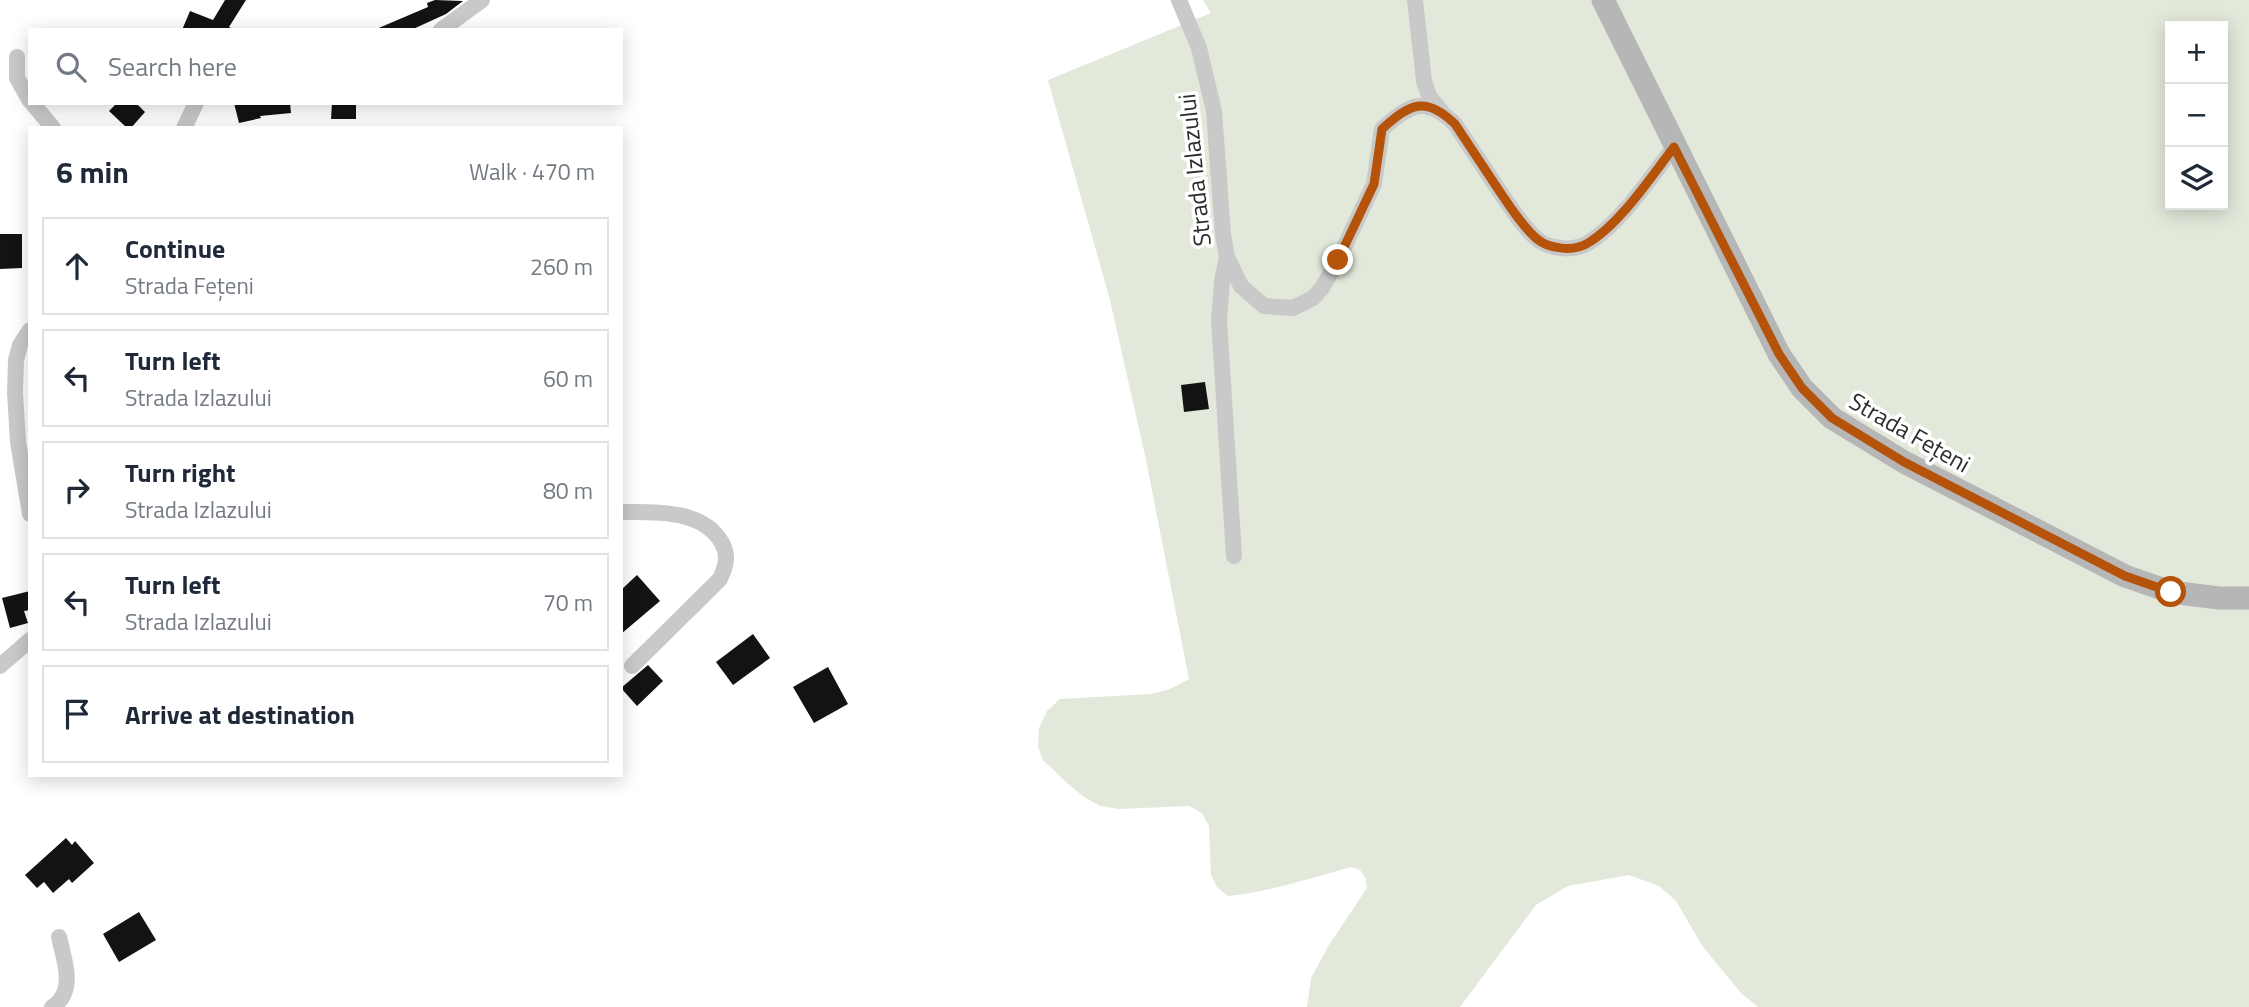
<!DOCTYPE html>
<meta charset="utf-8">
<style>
:root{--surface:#fff;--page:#f2f2f3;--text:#1f2937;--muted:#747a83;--line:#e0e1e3}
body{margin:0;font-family:"Titillium Web",sans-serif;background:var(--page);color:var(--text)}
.controls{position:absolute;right:21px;top:21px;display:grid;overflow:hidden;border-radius:0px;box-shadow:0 4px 18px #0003}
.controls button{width:63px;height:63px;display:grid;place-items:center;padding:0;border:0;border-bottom:2px solid var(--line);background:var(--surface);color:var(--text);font:35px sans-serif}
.stop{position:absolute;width:21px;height:21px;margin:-16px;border:5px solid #b45309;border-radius:50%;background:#fff}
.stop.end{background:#b45309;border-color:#fff;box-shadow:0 2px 7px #0008}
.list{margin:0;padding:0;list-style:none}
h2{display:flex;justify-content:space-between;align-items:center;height:91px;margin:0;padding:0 28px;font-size:30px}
h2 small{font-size:23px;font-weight:400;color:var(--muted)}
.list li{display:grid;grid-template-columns:46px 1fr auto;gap:21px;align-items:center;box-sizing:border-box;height:98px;margin:0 14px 14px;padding:0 14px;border:2px solid var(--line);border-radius:0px}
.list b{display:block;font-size:26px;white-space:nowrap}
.list p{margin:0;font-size:23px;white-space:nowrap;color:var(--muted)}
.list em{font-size:23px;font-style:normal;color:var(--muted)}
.icon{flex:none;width:38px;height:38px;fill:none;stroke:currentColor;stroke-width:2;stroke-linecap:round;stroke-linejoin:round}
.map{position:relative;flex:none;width:2249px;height:1007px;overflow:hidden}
.search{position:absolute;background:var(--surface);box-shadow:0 4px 18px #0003;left:28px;top:28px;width:595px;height:77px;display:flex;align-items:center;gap:18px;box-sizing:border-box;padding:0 24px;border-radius:0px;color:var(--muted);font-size:26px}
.panel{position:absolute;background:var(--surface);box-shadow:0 4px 18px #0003;left:28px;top:126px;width:595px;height:651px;border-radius:0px}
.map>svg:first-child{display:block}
.green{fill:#e2e8da;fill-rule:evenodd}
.building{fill:#131313}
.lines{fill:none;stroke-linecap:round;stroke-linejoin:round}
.street{stroke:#c9c9c9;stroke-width:16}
.secondary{stroke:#b6b6b6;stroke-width:23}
.route{stroke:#b45309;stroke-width:9}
.labels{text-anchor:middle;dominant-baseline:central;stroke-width:7;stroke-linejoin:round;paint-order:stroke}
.street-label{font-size:24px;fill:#2c2c2c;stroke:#fff}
</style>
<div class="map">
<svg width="2249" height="1007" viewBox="0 0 2249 1007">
<rect width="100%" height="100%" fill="#fff"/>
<!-- green -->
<path class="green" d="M1203,0h1046v1007h-491l-17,-14 -38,-46 -27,-46 -17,-15 -30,-11 -61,11 -32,19 -76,102h-153l4,-29 18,-33 38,-57 -2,-11 -5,-7 -9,-3c-41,11 -81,25 -123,29l-11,-9 -6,-12 -2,-49 -7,-13 -13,-7 -70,3 -19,-3 -16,-9 -17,-14 -24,-23 -5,-13 1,-19 8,-17 13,-12 91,-5 19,-5 19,-10 -43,-219 -36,-160 -62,-220 163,-67zM2170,26h53v179h-53z"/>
<!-- building -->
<path class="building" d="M225,0h21l-17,27 6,3h-53l8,-19 23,9z
M435,0l28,1 -17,13 -35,16h-37l54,-23 -1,-4z
M117,103h19l9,9 -14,16h-4l-18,-17z
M234,103h56l1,10 -31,3 1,2 -22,5z
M332,103h24v16h-25z
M0,234h22v34l-22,1z
M1205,382l4,27 -25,3 -3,-27z
M637,575l23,26 -39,33v-44z
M30,591v19l-6,1 4,12 -18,5 -8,-30z
M753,634l17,24 -37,27 -17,-23z
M648,665l15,16 -26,25 -16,-18z
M828,667l20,37 -34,19 -21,-36z
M66,838l6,7 3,-4 19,22 -22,20 -3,-4 -16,14 -9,-11 -7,6 -12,-13z
M139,912l17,28 -37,22 -16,-28z"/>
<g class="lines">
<!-- street -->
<path class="street" d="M1179,0l20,48 15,63 9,123 4,23 14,29 23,20 29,2 20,-10 9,-10 16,-28 36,-76 8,-55c28,-25 43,-34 73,-5 15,23 30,45 45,68 11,16 22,34 37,47 12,10 37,13 51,4 32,-19 63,-66 86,-96
M1415,0l9,81 5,15 12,15
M441,30l41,-30
M17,57v21l13,23
M32,103l21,25
M184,128l12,-25
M1227,257l-5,24 -3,39 15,236
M30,330l-10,15 -4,15 -1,32 3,50 12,72
M621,512c34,0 82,-3 101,31 7,13 4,23 -2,36l-88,87
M0,666l30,-26
M52,1007c25,-15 12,-47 7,-70"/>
<!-- secondary -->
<path class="secondary" d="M1603,0l176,354 23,34 30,30 72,44 221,114 46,16 48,6h30"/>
</g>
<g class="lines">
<!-- route -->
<path class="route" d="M1338,260l36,-76 8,-55c28,-25 43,-34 73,-5 15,23 30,45 45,68 11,16 22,34 37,47 12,10 37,13 51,4 32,-19 63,-66 86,-96l105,207 23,34 30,30 72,44 221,114 46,16"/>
</g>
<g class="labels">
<!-- street labels -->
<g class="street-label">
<text transform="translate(1194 170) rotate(-96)">Strada Izlazului</text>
<text transform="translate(1910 432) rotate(30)">Strada Fețeni</text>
</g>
</g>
</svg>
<div class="controls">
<button>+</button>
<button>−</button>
<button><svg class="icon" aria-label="layers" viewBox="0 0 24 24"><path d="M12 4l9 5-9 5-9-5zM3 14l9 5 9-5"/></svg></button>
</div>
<div class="stop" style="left:2171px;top:592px"></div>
<div class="stop end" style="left:1338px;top:260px"></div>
<div class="search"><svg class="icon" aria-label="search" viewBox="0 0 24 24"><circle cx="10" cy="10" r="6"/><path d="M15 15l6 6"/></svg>Search here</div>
<section class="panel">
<h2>6 min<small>Walk · 470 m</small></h2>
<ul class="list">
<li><svg class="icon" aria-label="ahead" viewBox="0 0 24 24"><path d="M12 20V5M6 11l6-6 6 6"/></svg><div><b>Continue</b><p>Strada Fețeni</p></div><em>260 m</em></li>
<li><svg class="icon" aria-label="left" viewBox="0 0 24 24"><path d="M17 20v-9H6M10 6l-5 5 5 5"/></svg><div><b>Turn left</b><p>Strada Izlazului</p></div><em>60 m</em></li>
<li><svg class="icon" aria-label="right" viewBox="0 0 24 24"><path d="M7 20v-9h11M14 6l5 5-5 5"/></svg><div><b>Turn right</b><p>Strada Izlazului</p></div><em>80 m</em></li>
<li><svg class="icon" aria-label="left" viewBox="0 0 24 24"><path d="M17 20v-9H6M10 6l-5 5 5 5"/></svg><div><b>Turn left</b><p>Strada Izlazului</p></div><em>70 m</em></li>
<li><svg class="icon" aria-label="arrive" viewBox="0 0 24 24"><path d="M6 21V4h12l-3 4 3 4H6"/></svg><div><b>Arrive at destination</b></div></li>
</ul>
</section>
</div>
